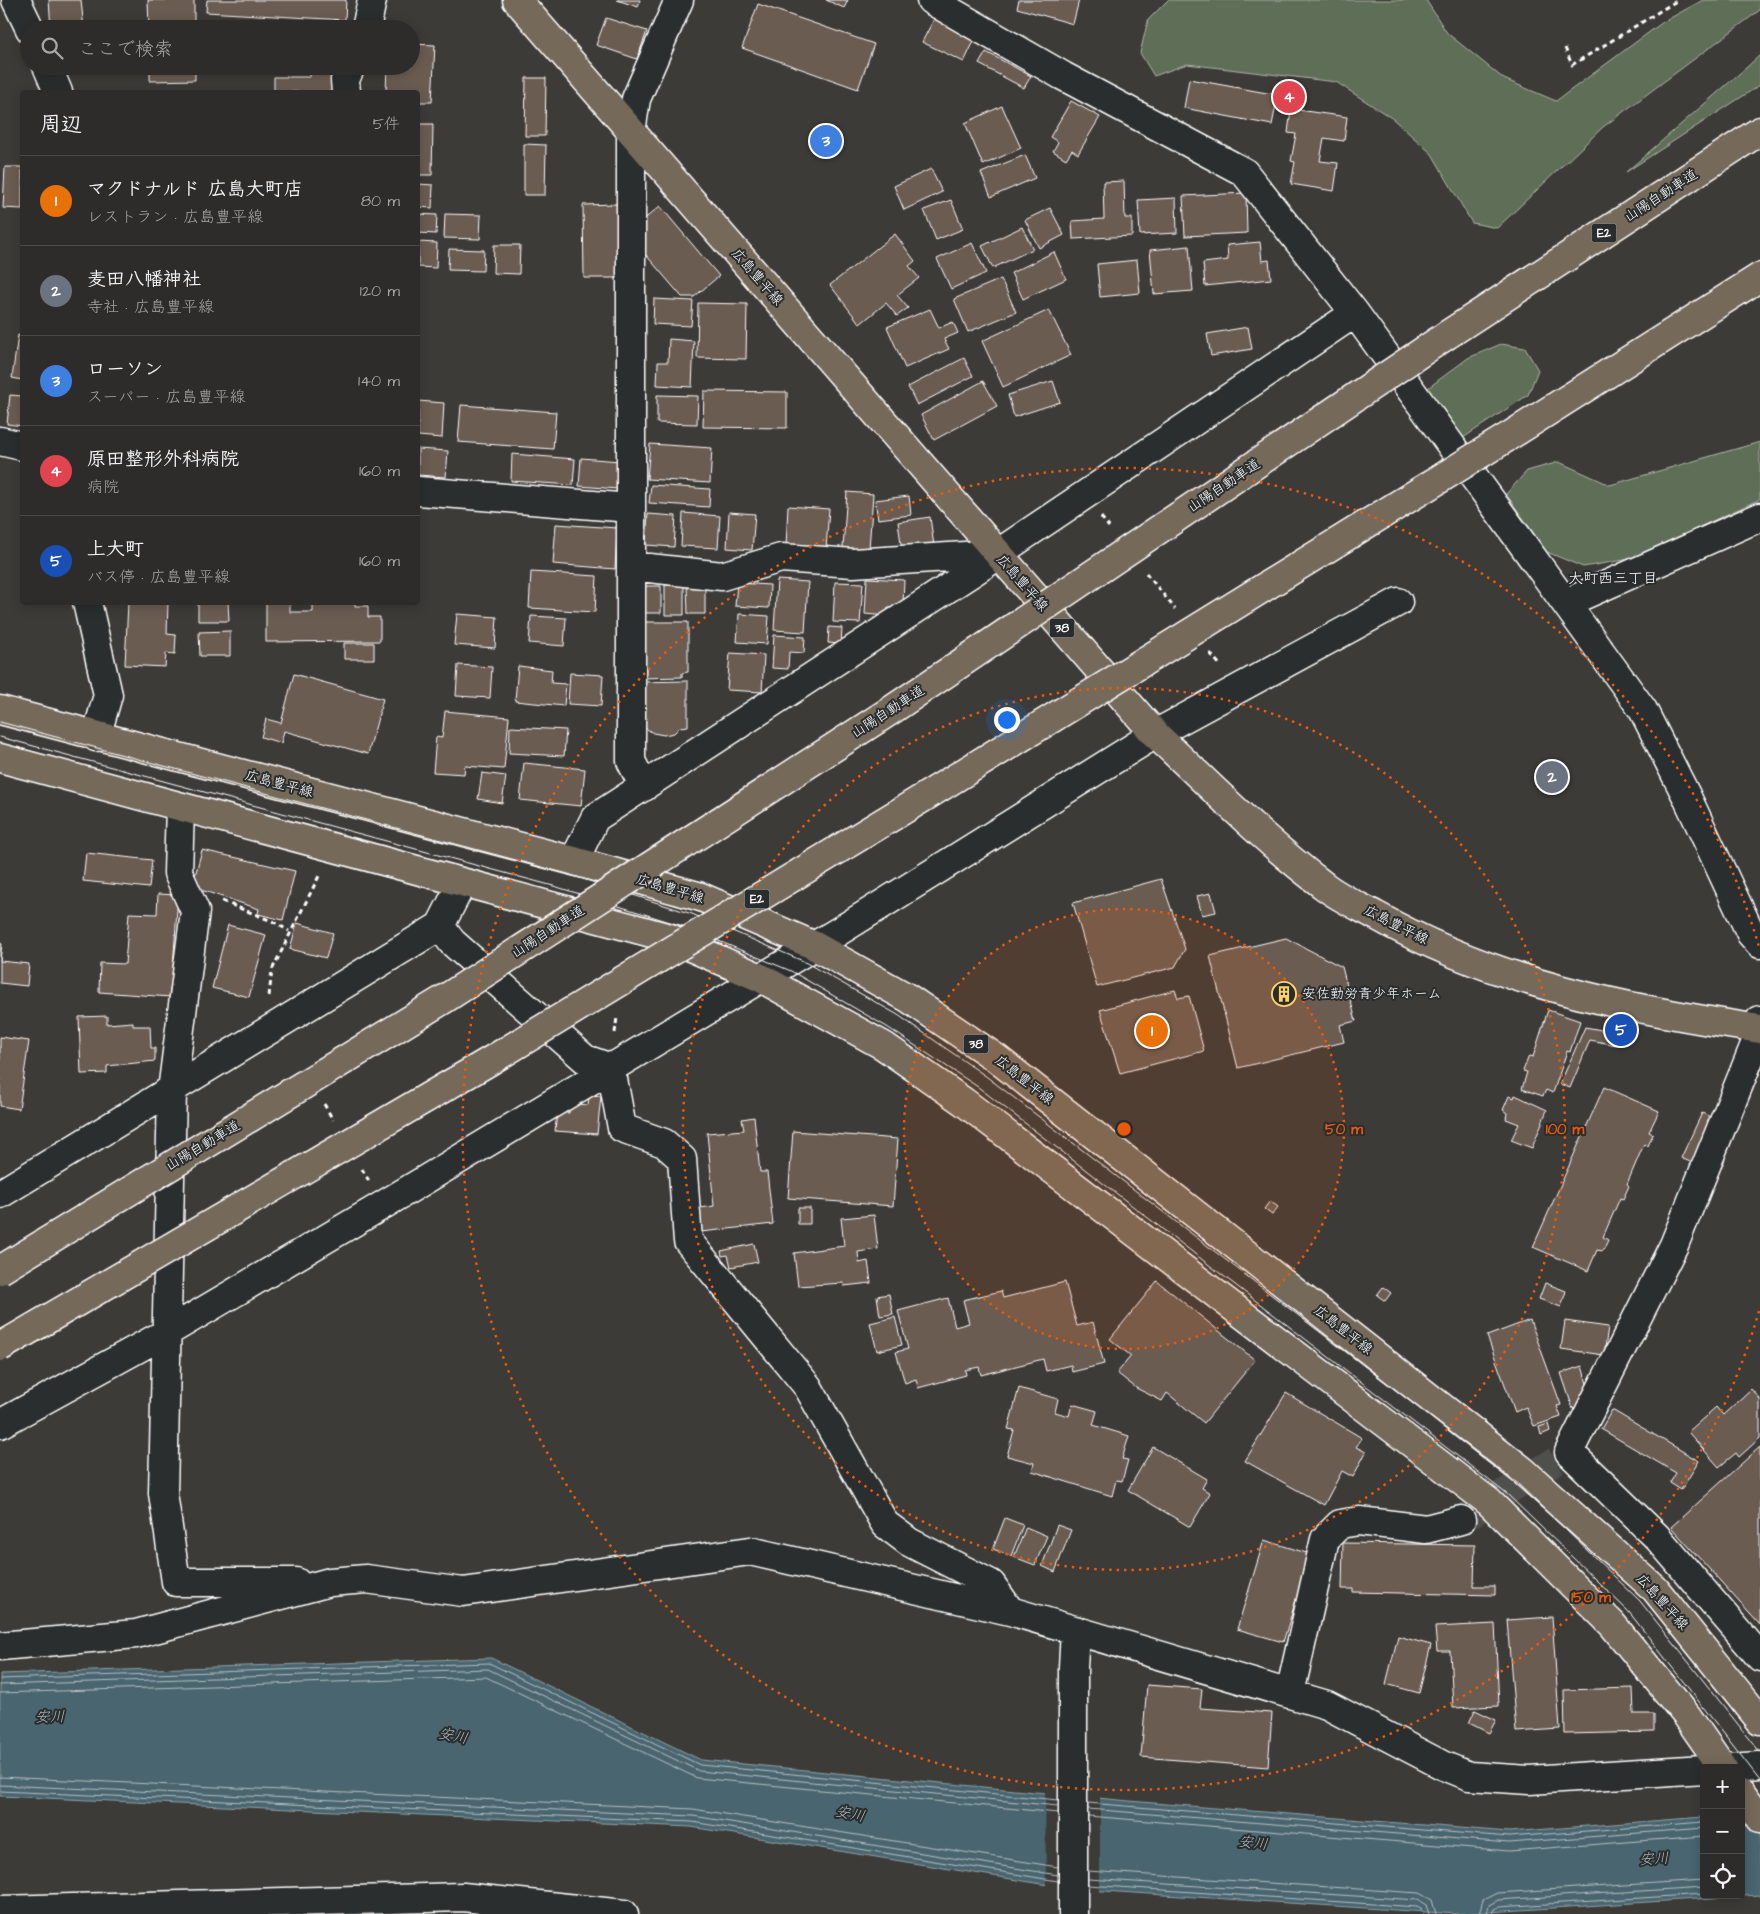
<!DOCTYPE html>
<html lang="ja">
<meta charset="utf-8">
<style>
:root{--surface:#2e2c2a;--page:#363432;--text:#f1f3f6;--muted:#a7a7a8;--line:#494847;--accent:#ffd166}
body{margin:0;font-family:"Architects Daughter","Klee One",sans-serif;background:var(--page);color:var(--text)}
.controls{position:absolute;right:15px;bottom:15px;display:grid;overflow:hidden;border-radius:5px;box-shadow:0 2px 12px #0003}
.controls button{width:45px;height:45px;display:grid;place-items:center;padding:0;border:0;border-bottom:1px solid var(--line);background:var(--surface);color:var(--text);font:25px sans-serif}
.you{position:absolute;left:1006px;top:719px;width:18px;height:18px;margin:-12px;border:4px solid #fff;border-radius:50%;background:#1a73e8;box-shadow:0 0 0 8px #1a73e833}
.badge{display:grid;place-items:center;width:32px;height:32px;border-radius:50%;background:var(--accent);color:#fff;font-size:16px;font-weight:700}
.pin{position:absolute;translate:-50% -50%;border:2px solid #fff;box-shadow:0 1px 5px #0006}
.list{margin:0;padding:0;list-style:none}
h2{display:flex;justify-content:space-between;align-items:center;height:65px;margin:0;padding:0 20px;font-size:21px}
h2 small{font-size:16px;font-weight:400;color:var(--muted)}
.list li{display:grid;grid-template-columns:32px 1fr auto;gap:15px;align-items:center;box-sizing:border-box;height:90px;padding:0 20px;border-top:1px solid var(--line)}
.list b{display:block;font-size:19px;white-space:nowrap}
.list p{margin:0;font-size:16px;white-space:nowrap;color:var(--muted)}
.list em{font-size:16px;font-style:normal;color:var(--muted)}
.icon{flex:none;width:28px;height:28px;fill:none;stroke:currentColor;stroke-width:2;stroke-linecap:round;stroke-linejoin:round}
.map{position:relative;flex:none;width:1760px;height:1914px;overflow:hidden}
.search{position:absolute;background:var(--surface);box-shadow:0 2px 12px #0003;left:20px;top:20px;width:400px;height:55px;display:flex;align-items:center;gap:12px;box-sizing:border-box;padding:0 18px;border-radius:28px;color:var(--muted);font-size:19px}
.panel{position:absolute;background:var(--surface);box-shadow:0 2px 12px #0003;left:20px;top:90px;width:400px;height:515px;border-radius:5px}
.map>svg:first-child{display:block}
.green{fill:#5f6e57;stroke:#afb6ab}
.water{fill:#4a656f;stroke:#92a3a9}
.pier{fill:#3d3b38}
.lines{fill:none;stroke-linecap:round;stroke-linejoin:round}
.shore{stroke:#b7c1c5;stroke-width:1}
.building{fill:#6a5b51;stroke:#fff}
.minor-tunnel{stroke:#504f4c;stroke-width:28;stroke-dasharray:28 14;stroke-linecap:butt}
.minor-casing{stroke:#fff;stroke-width:31}
.major-casing{stroke:#fff;stroke-width:31}
.highway-casing{stroke:#fff;stroke-width:31}
.path{stroke:#fff;stroke-width:3;stroke-dasharray:5 4;stroke-linecap:butt}
.minor{stroke:#2a2d2e;stroke-width:28}
.major{stroke:#746a5a;stroke-width:28}
.highway{stroke:#746a5a;stroke-width:28}
.tram{stroke:#fff;stroke-width:1}
.highway-bridge-casing{stroke:#fff;stroke-width:31;stroke-linecap:butt}
.highway-bridge{stroke:#746a5a;stroke-width:28}
.ring{fill:none;stroke:#e8590c;stroke-width:2.5;stroke-dasharray:2.5 5}
.labels{text-anchor:middle;dominant-baseline:central;stroke-width:4;stroke-linejoin:round;paint-order:stroke}
.shield{fill:#2a2d2e;stroke:#bfc0c0;stroke-width:1}
.shield-label{font-size:12px;font-weight:bold;fill:#fff}
.street-label{font-size:14px;fill:#fff;stroke:#2a2d2e}
.poi-label{font-size:14px;fill:#fff;stroke:#2a2d2e;text-anchor:start}
.neighbourhood-label{font-size:15px;fill:#fff;stroke:#2a2d2e}
.water-label{font-size:15px;font-style:italic;fill:#aebabe;stroke:#2a2d2e}
.centre{fill:#e8590c;stroke:#2a2d2e;stroke-width:2.5}
.ring-label{font-size:15px;text-anchor:middle;font-weight:bold;fill:#e8590c;stroke:#2a2d2e;stroke-width:4;stroke-linejoin:round;paint-order:stroke}
</style>
<div class="map">
<svg width="1760" height="1914" viewBox="0 0 1760 1914">
<rect width="100%" height="100%" fill="#3d3b38"/>
<filter id="ink" filterUnits="userSpaceOnUse"><feTurbulence type="fractalNoise" baseFrequency=".02" numOctaves="2"/><feDisplacementMap in="SourceGraphic" scale="10" xChannelSelector="R" yChannelSelector="G"/><feConvolveMatrix kernelMatrix="1 2 1 2 8 2 1 2 1" color-interpolation-filters="sRGB"/></filter>
<g filter="url(#ink)">
<!-- green -->
<path class="green" d="M1168,0h258l21,33 57,46 52,22 107,-79 40,-22h57v10l-157,117 -106,101 -25,-5 -40,-69 -39,-35 -57,-37 -149,-18 -33,12 -14,-23 8,-33z
M1760,55v30l-134,87 121,-105z
M1501,344l24,4 13,22 -10,25 -71,47 -33,-51 44,-33z
M1760,442v57l-130,60 -47,8 -36,-15 -41,-58 21,-23 32,-9 51,23z"/>
<!-- water -->
<path class="water" d="M491,1658l210,102 428,41 380,31 195,-15v78h37v-81l19,-1v82l-303,19 -384,-25 -382,-62 -691,-31v-122z"/>
<!-- pier -->
<path class="pier" d="M1045,1791l55,5v97l-54,-6z"/>
<g class="lines">
<!-- shore -->
<path class="shore" d="M0,1679l489,-16 211,102 358,35
M0,1685l488,-16 211,102 359,35
M0,1693l486,-16 211,101 361,35
M0,1777l693,32 365,58
M0,1785l693,31 365,59
M0,1791l692,31 366,59
M1088,1803l421,34 195,-15
M1088,1809l421,34 195,-15
M1088,1816l421,35 195,-15
M1088,1871l331,22 13,7 4,14
M1088,1879l330,21 8,5 3,9
M1088,1885l329,22 4,2 2,5
M1479,1914l4,-14 14,-7 207,-13
M1487,1914l2,-9 9,-5 206,-13
M1493,1914l1,-5 5,-2 205,-13"/>
</g>
<!-- building -->
<path class="building" d="M49,0h32l3,29h-33z
M148,0h46v29h-45z
M207,0h139l-1,20 -139,-8z
M617,0h23l-2,7z
M826,0h22l-4,8z
M1019,0h60l-6,24 -56,-16z
M758,4l116,40 -16,45 -116,-41z
M606,18l41,13 -10,28 -41,-14z
M934,19l41,20 -11,23 -42,-20z
M411,44l24,1 -3,57h-14v-10h-32l1,-26h24z
M986,52l45,24 -7,12 -45,-24z
M150,66h45v14l-45,1z
M310,66h24v26h-60v-15h36z
M526,78h20l-1,58h-20z
M1189,79l89,16 -6,30 -88,-17z
M1071,101l29,16 -22,37 -6,-4 -6,9 -13,-8 5,-9 -8,-5z
M1002,106l19,42 -38,17 -18,-42z
M1291,109l56,8 -3,24 -20,-3 -4,23 18,2 -4,28 -43,-7 4,-22 -4,-1 5,-27 -8,-1z
M418,124h15l-1,51h-14z
M524,144l22,1 -1,50h-21z
M1025,155l10,23 -44,19 -10,-24z
M5,167h17v42l-19,-1z
M931,169l11,23 -38,18 -10,-24z
M1124,181l1,37h7v18l-59,3 -1,-18 32,-2 -1,-37z
M418,184l15,1 -1,23 -14,-1z
M1246,193l1,40 -62,3 -2,-40z
M1176,198l1,35 -37,2 -2,-35z
M951,200l12,29 -27,11 -12,-30z
M617,204v74h-33l-1,-73z
M660,206l59,70 -25,21h-12l-48,-56 1,-14z
M1050,208l14,27 -25,13 -14,-28z
M418,214l19,1 -1,19 -18,-1z
M445,214l36,1 -1,24 -36,-1z
M1022,227l11,22 -40,19 -11,-22z
M895,234l20,27 -6,5 10,12 -22,17 11,13 -11,8 -11,-13 -26,21 -30,-39z
M418,242l19,1 -1,25 -18,-1z
M1260,242l2,19 7,-1 2,19 -66,7 -2,-23 25,-3 -1,-15z
M972,243l14,30 -35,16 -14,-30z
M494,245h26l-1,29 -26,-1z
M1189,246l4,45 -39,3 -4,-44z
M449,249l35,1 -1,21 -35,-1z
M1054,252l12,27 -43,20 -12,-26z
M1137,260l3,33 -40,4 -3,-33z
M1001,279l15,33 -48,20 -14,-33z
M654,299l39,2 -2,25 -38,-2z
M698,303l49,1 -1,55 -49,-1z
M930,309l9,19 14,-6 5,11 -14,6 5,10 -44,19 -18,-41z
M1049,310l22,45 -68,32 -21,-46z
M1248,327l4,22 -41,7 -4,-22z
M18,335l4,1v44l-10,-2z
M669,339l25,2 -2,46 -35,-2 1,-23h10z
M964,358l9,18 -56,29 -9,-18z
M983,381l14,25 -63,34 -13,-25z
M1053,381l7,21 -46,15 -6,-22z
M704,391l83,1v36l-84,-1z
M10,395l12,1v30l-15,-2z
M657,395l41,1 -1,28 -40,-1z
M418,401l26,2 -2,35 -24,-2z
M461,405l95,7 -3,37 -95,-7z
M650,444l62,4 -2,35 -63,-4z
M418,449l30,2 -2,26 -28,-2z
M512,454l63,5 -2,26 -62,-4z
M581,458l39,3 -2,28 -39,-3z
M651,485l59,4 -1,18 -60,-4z
M847,492l26,2 -4,55 -26,-1z
M909,496l2,19 -33,4 -3,-19z
M788,506l41,3 -3,40 -40,-3z
M729,512l26,2 -3,36 -25,-2z
M683,513l37,3 -2,32 -37,-2z
M648,514l28,2 -2,31 -28,-2z
M930,517l4,29 -32,5 -4,-29z
M556,524l61,4 -2,41 -62,-5z
M531,572l66,4 -2,36 -66,-4z
M867,578l37,2 -1,24h-5v5l-10,-1 -1,8 -22,-2z
M777,580l31,2 -3,50 -31,-2z
M835,582l28,1 -3,40 -27,-1z
M737,583l33,2 -1,23 -34,-2z
M665,585h19v30h-19z
M705,585v29h-17l-1,-28z
M641,586h20v27h-20z
M128,602h40l-1,32 9,1 -1,19 -9,-1 -1,14 -40,-2z
M198,602h30l1,19h-31z
M266,602h24v10h23v-10h42v4h13v11h12v24l-114,1z
M457,614l40,3 -2,31 -41,-3z
M739,614l30,2 -2,28 -30,-2z
M531,616l35,2 -2,28 -35,-3z
M641,622h47v50l-6,1v4l-41,1z
M829,627l13,1 -1,16 -13,-1z
M230,631v25h-30l-1,-24z
M774,635l31,2 -1,16 -15,-1 -1,17 -16,-1z
M344,643h30v16h-30z
M730,653l34,2 -2,37 -35,-2z
M458,665l34,2 -2,31 -34,-2z
M518,666l34,4 -1,13 15,1 -2,22 -49,-5z
M570,673l33,2 -2,31 -33,-2z
M294,674l89,25 -15,55 -84,-23 -3,12 -20,-6 5,-18 15,4z
M688,681v45l-8,1 -6,6 -10,2 -11,-2 -9,-6 -6,-45z
M445,711l64,6 -5,52 -39,-3 -1,8 -31,-2 3,-35 6,1z
M510,727l56,3 -2,26 -55,-3z
M524,763l61,6 -4,37 -61,-6z
M482,773l24,3 -4,27 -24,-4z
M202,850l93,21 -12,49 -25,-6 1,-5 -67,-22z
M86,853l66,7 -3,28 -66,-7z
M1161,879l24,70 -10,18 -78,20 -24,-84z
M1211,893l5,19 -14,3 -5,-19z
M158,894l20,1 -7,102 -72,-5 1,-29 25,1 4,-51 28,1z
M297,923l36,10 -7,25 -36,-9z
M228,925l38,10 -17,62 -37,-9z
M1286,938l56,29 14,54 -16,4 4,17 -106,26 -28,-112z
M0,943l2,1 -2,17 29,3 -2,22 -27,-3z
M1175,990l3,8 11,-2 15,55 -84,22 -20,-63z
M1548,1010l32,11 -10,31 -3,-1 -14,42 -7,-3 -3,6 -21,-7 5,-17 -4,-1 6,-15 4,1z
M107,1016v8l26,-2v4h17l1,22h4v13l-48,5v7l-26,1 -2,-57z
M1585,1027l33,6 -2,12 -26,-5 -20,48 -10,-4z
M0,1037l29,4 -10,68 -19,-3z
M1604,1087l55,24 -10,21 4,2 -5,12 -4,-2 -17,40 2,2 -6,13 -3,-1 -17,39 5,3 -5,11 -6,-1 -9,21 -55,-24z
M589,1095l12,1 -4,38 -42,-3 2,-19 12,1 1,-10 18,2z
M1515,1095l32,15 -15,38 -21,-8 8,-16 -13,-5 1,-6 -4,-3 6,-14 5,2z
M1702,1113l15,7 -20,45 -16,-7z
M754,1117l6,55h7l6,52 -72,8 -2,-24 15,-2 -7,-73 37,-3 -2,-11z
M793,1131l105,8 -5,67 -105,-8z
M1270,1201l8,6 -6,8 -8,-6z
M798,1208h12v16h-12z
M874,1215l4,34 -20,3 1,11 9,-2 3,22 -27,3 -1,-3 -45,3 -4,-33 50,-7 -3,-28z
M754,1244l4,18 -27,5 -3,-12 -6,1 -1,-5z
M1157,1281l98,79 -51,63 -37,-30 -5,8 -26,-13 -19,-15 14,-17 -21,-17z
M1065,1282l12,44 16,-4 11,42 -32,8 -1,-7 -25,6 -3,-12 -62,16 -2,-8 -14,3 1,5 -48,13 -2,-9 -11,4 -9,-31 12,-3 -10,-38 50,-13 7,29 14,-4 -6,-23 38,-9 2,7z
M1545,1283l21,8 -5,16 -22,-8z
M1383,1287l8,6 -6,8 -8,-6z
M889,1294l4,20 -13,2 -3,-20z
M895,1317l7,28 -25,6 -7,-28z
M1530,1320l31,85 -4,1 4,11 -27,9 -8,-19 -11,5 -28,-76z
M1565,1321l43,6 -4,28 -43,-6z
M1582,1366l8,28 -2,10 -15,5 -12,-36z
M1019,1388l39,11 -3,13 14,4 3,-12 25,7 -4,14 36,11 -7,23 6,1 -6,21 -6,-1 -4,16 -80,-25 2,-8 -27,-7 7,-26 -6,-1z
M1751,1389l9,10v39l-21,19 -3,-4 -17,14 -31,-35 28,-25 7,8z
M1286,1393l76,45 -6,9 10,5 -13,25 -11,-6 -18,34 -79,-44z
M1612,1410l87,51 -18,29 -11,-7 6,-10 -75,-44z
M1548,1424l2,7 -9,4 -2,-8z
M1153,1447l54,32 -5,9 8,5 -20,34 -62,-37z
M1760,1447v178l-89,-98z
M1005,1518l18,7 -12,31 -18,-7z
M1057,1525l14,5 -16,42 -13,-6z
M1026,1527l21,9 -12,29 -21,-8z
M1264,1540l46,14 -27,88 -46,-13z
M1343,1543l132,2 -1,41h21v9l-142,-3v-3h-11z
M1552,1617l8,112 -44,3 -9,-112z
M1495,1624l4,82 -46,2 -3,-57h-13l-2,-24z
M1398,1636l33,9 -12,48 -33,-9z
M1147,1685l55,4 -2,19 72,5 -4,54 -127,-10z
M1633,1688l1,26h20v18l-89,2 -1,-44z
M1475,1710l21,10 -7,13 -20,-10z"/>
<g class="lines">
<!-- minor-tunnel -->
<path class="minor-tunnel" d="M1461,1520l102,-64"/>
<defs>
<path id="minor" d="M16,0l14,29
M931,0l132,76 181,96 111,141 288,397 43,85 65,139 9,10
M366,29l6,-29
M47,66l11,26
M346,92l-1,-12 6,-14
M0,441l22,5
M418,491l213,17
M631,566l91,10 59,-18 72,5 144,-9
M87,602l21,93 -12,42
M1566,603l194,-86
M644,787l-13,-26v-629l5,-33 43,-99
M180,807l-2,66 17,38 -23,180 -9,402 13,89h120
M574,861l21,-43 393,-256 9,-8 358,-241
M440,926l12,16 133,117 26,9
M1760,1020l-4,22 -82,203 -105,207 88,85 103,120
M611,1068l11,60 42,15 18,16 6,82 120,146 77,137 24,18 82,42 19,27
M0,1194l440,-268 22,-43
M0,1424l166,-91 217,-128 458,-275 314,-196 243,-132
M0,1646l136,-12 194,-52 36,-3 97,13 287,-41 260,60 317,94 115,60 27,11 60,4 175,-11
M1290,1693l35,-154 15,-15 19,-3 67,8 35,-9
M1727,1768l33,-2
M0,1910l463,-13 161,17
M1073,1914v-247l2,-37"/>
<path id="major" d="M517,0l638,734c55,51 108,106 168,151 15,12 35,21 52,30 120,68 251,94 385,114
M0,710l574,151 127,36 112,48 95,53 88,60 526,412 133,119 105,131
M0,758l670,180 91,40 123,68 80,56 525,400 123,122 75,92 36,52
M1741,1793l19,26"/>
<path id="highway" d="M1447,335l313,-204
M1506,438l254,-161"/>
</defs>
<!-- minor casing -->
<use href="#minor" class="minor-casing"/>
<!-- major casing -->
<use href="#major" class="major-casing"/>
<!-- highway casing -->
<use href="#highway" class="highway-casing"/>
<!-- path -->
<path class="path" d="M1565,48l7,17 106,-65
M1101,517l8,10
M1146,573l29,36
M1210,653l11,13
M222,901l52,21 15,9
M269,996l3,-26 48,-96
M615,1033l2,-16
M324,1104l9,16
M362,1169l7,12"/>
<!-- minor -->
<use href="#minor" class="minor"/>
<!-- major -->
<use href="#major" class="major"/>
<!-- highway -->
<use href="#highway" class="highway"/>
<!-- tram -->
<path class="tram" d="M0,722l568,152 124,40 111,47 95,54 89,62 530,406 123,118 120,151
M0,737l557,150 123,38 111,46 96,56 91,60 530,408 121,117 131,168"/>
<defs>
<path id="highway-bridge" d="M0,1270l446,-272 444,-287 557,-376
M0,1347l488,-285 430,-261 588,-363"/>
</defs>
<!-- highway-bridge casing -->
<use href="#highway-bridge" class="highway-bridge-casing"/>
<!-- highway-bridge -->
<use href="#highway-bridge" class="highway-bridge"/>
</g>
</g>
<!-- distance rings -->
<circle cx="1124" cy="1129" r="220" fill="#e8590c" fill-opacity=".12"/>
<g class="ring">
<circle cx="1124" cy="1129" r="220"/>
<circle cx="1124" cy="1129" r="441"/>
<path d="M1759 1311A661 661 0 1 1 1759 947"/>
</g>
<!-- icons -->
<defs>
<symbol id="building-ring" viewBox="-11 -11 22 22"><circle r="9.5" fill="#2a2d2e" stroke="#ffd166" stroke-width="1.5"/><path d="M-4-6H4V6H1V3H-1V6H-4ZM-2.5-4.3h1.7v1.8h-1.7ZM.8-4.3h1.7v1.8H.8ZM-2.5-1h1.7V.8h-1.7ZM.8-1h1.7V.8H.8Z" fill="#ffd166"/></symbol>
</defs>
<g fill-rule="evenodd">
<use href="#building-ring" x="1270" y="980" width="28" height="28"/>
</g>
<g class="labels">
<!-- shield labels -->
<g class="shield">
<rect x="1591.5" y="223.5" width="25" height="19" rx="4"/>
<rect x="1049.5" y="618.5" width="25" height="19" rx="4"/>
<rect x="744.5" y="889.5" width="25" height="19" rx="4"/>
<rect x="963.5" y="1034.5" width="25" height="19" rx="4"/>
</g>
<g class="shield-label">
<text x="1604" y="233">E2</text>
<text x="1062" y="628">38</text>
<text x="757" y="899">E2</text>
<text x="976" y="1044">38</text>
</g>
<!-- street labels -->
<g class="street-label">
<text transform="translate(1661 196) rotate(-33)">山陽自動車道</text>
<text transform="translate(757 277) rotate(49)">広島豊平線</text>
<text transform="translate(1224 486) rotate(-34)">山陽自動車道</text>
<text transform="translate(1022 583) rotate(49)">広島豊平線</text>
<text transform="translate(888 712) rotate(-33)">山陽自動車道</text>
<text transform="translate(279 784) rotate(15)">広島豊平線</text>
<text transform="translate(670 889) rotate(17)">広島豊平線</text>
<text transform="translate(1396 925) rotate(27)">広島豊平線</text>
<text transform="translate(548 932) rotate(-33)">山陽自動車道</text>
<text transform="translate(1024 1080) rotate(38)">広島豊平線</text>
<text transform="translate(203 1146) rotate(-31)">山陽自動車道</text>
<text transform="translate(1343 1330) rotate(38)">広島豊平線</text>
<text transform="translate(1662 1602) rotate(48)">広島豊平線</text>
</g>
<!-- poi labels -->
<g class="poi-label">
<text x="1302" y="994">安佐勤労青少年ホーム</text>
</g>
<!-- neighbourhood labels -->
<g class="neighbourhood-label">
<text x="1613" y="578">大町西三丁目</text>
</g>
<!-- water labels -->
<g class="water-label">
<text transform="translate(50 1717) rotate(-1)">安川</text>
<text transform="translate(453 1736) rotate(11)">安川</text>
<text transform="translate(850 1814) rotate(11)">安川</text>
<text transform="translate(1253 1843) rotate(7)">安川</text>
<text transform="translate(1654 1859) rotate(-3)">安川</text>
</g>
</g>
<circle cx="1124" cy="1129" r="8" class="centre"/>
<g class="ring-label">
<text x="1344" y="1134">50 m</text>
<text x="1565" y="1134">100 m</text>
<text x="1591" y="1602">150 m</text>
</g>
</svg>
<div class="controls">
<button>+</button>
<button>−</button>
<button><svg class="icon" aria-label="locate" viewBox="0 0 24 24"><circle cx="12" cy="12" r="6"/><path d="M12 2v4M12 18v4M2 12h4M18 12h4"/></svg></button>
</div>
<div class="you"></div>
<div class="pin badge" style="left:1152px;top:1031px;background:#e8710a">1</div>
<div class="pin badge" style="left:1552px;top:777px;background:#6b7280">2</div>
<div class="pin badge" style="left:826px;top:141px;background:#3f7fe0">3</div>
<div class="pin badge" style="left:1289px;top:97px;background:#e0444e">4</div>
<div class="pin badge" style="left:1621px;top:1030px;background:#1a4fb4">5</div>
<div class="search"><svg class="icon" aria-label="search" viewBox="0 0 24 24"><circle cx="10" cy="10" r="6"/><path d="M15 15l6 6"/></svg>ここで検索</div>
<section class="panel">
<h2>周辺<small>5件</small></h2>
<ul class="list">
<li><span class="badge" style="background:#e8710a">1</span><div><b>マクドナルド 広島大町店</b><p>レストラン · 広島豊平線</p></div><em>80 m</em></li>
<li><span class="badge" style="background:#6b7280">2</span><div><b>麦田八幡神社</b><p>寺社 · 広島豊平線</p></div><em>120 m</em></li>
<li><span class="badge" style="background:#3f7fe0">3</span><div><b>ローソン</b><p>スーパー · 広島豊平線</p></div><em>140 m</em></li>
<li><span class="badge" style="background:#e0444e">4</span><div><b>原田整形外科病院</b><p>病院</p></div><em>160 m</em></li>
<li><span class="badge" style="background:#1a4fb4">5</span><div><b>上大町</b><p>バス停 · 広島豊平線</p></div><em>160 m</em></li>
</ul>
</section>
</div>
